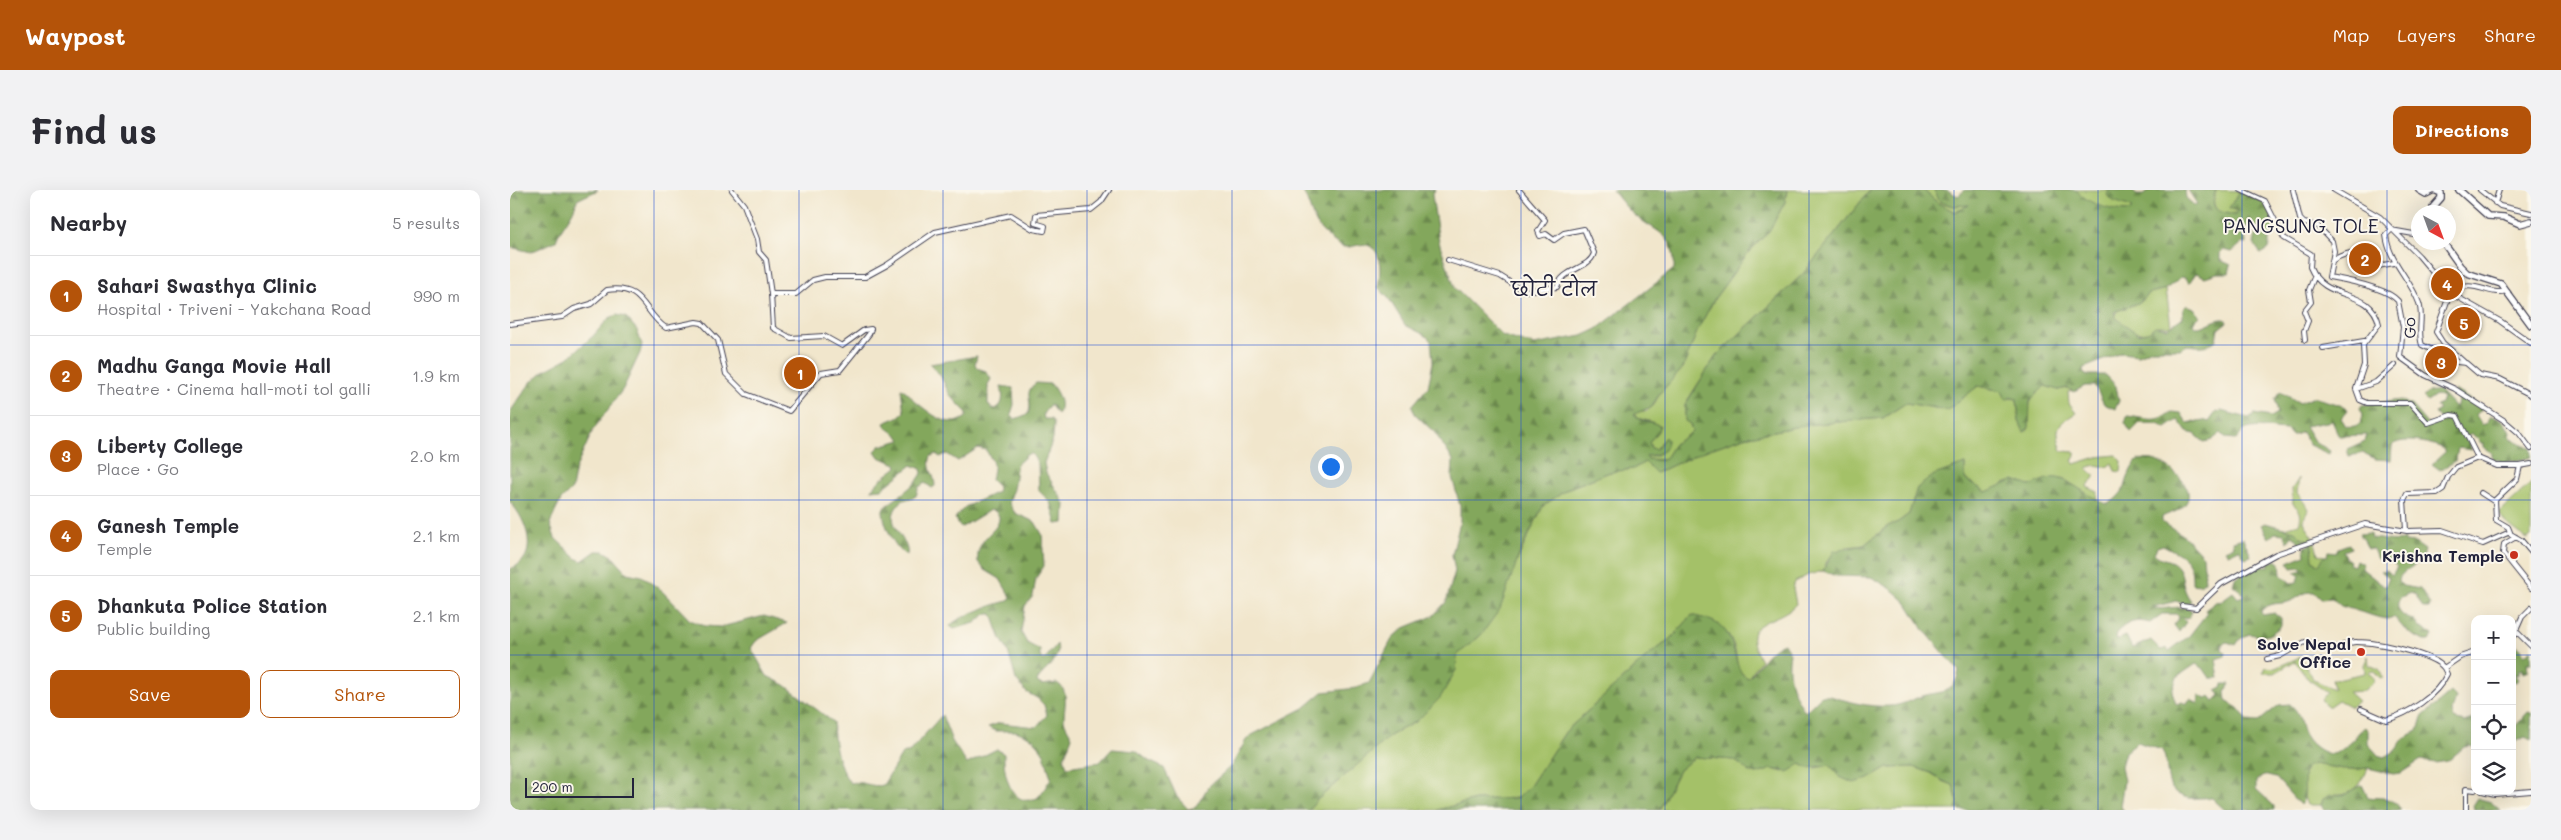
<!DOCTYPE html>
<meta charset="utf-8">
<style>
:root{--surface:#fff;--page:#f2f2f3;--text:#2b2b33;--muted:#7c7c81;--line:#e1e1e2;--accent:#b45309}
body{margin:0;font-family:Mali,"Playpen Sans Deva",sans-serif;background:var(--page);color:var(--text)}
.controls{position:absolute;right:15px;bottom:15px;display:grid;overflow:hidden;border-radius:10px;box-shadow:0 5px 20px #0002}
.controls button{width:45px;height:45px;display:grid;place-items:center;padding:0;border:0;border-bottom:1px solid var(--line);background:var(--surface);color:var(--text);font:25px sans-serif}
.compass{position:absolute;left:1901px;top:15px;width:45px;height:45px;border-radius:50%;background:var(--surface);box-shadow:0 5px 20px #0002;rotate:139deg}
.scale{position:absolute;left:15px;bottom:12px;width:109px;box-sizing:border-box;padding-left:5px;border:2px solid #22223b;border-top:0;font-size:14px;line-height:18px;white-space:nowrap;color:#22223b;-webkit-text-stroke:4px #fbf7ec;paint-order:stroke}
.you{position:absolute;left:820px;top:276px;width:18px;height:18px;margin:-12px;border:4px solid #fff;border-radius:50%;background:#1a73e8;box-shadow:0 0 0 8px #1a73e833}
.badge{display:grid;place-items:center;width:32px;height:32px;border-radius:50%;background:var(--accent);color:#fff;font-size:16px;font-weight:700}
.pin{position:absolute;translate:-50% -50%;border:2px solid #fff;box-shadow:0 1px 5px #0006}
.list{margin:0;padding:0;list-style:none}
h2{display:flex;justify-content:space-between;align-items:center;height:65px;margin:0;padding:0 20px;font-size:21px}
h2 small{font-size:16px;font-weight:400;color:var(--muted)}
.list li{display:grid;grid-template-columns:32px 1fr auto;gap:15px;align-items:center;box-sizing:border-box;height:80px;padding:0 20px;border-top:1px solid var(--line)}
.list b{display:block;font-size:19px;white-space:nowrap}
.list p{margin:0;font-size:16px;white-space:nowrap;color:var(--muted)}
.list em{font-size:16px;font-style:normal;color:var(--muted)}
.actions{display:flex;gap:10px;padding:15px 20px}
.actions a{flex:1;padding:11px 0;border:1px solid var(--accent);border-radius:10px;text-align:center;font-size:18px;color:var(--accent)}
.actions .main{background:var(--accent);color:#fff}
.icon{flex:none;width:28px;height:28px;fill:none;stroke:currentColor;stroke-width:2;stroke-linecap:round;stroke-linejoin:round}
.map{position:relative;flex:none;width:2021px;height:620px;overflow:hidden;border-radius:10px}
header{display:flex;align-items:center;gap:30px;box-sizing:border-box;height:70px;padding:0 25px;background:var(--accent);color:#fff}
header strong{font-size:24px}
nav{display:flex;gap:28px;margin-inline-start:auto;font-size:18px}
.intro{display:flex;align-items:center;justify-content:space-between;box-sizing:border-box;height:120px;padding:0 30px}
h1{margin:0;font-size:35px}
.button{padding:12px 22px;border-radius:10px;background:var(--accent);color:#fff;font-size:18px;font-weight:700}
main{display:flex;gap:30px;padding:0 30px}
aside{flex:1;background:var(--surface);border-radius:10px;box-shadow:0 5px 20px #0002}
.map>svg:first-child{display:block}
.green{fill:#a4c168;stroke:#637252}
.forest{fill:url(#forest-firs);stroke:#52644c}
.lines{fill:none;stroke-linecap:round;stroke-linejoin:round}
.street-casing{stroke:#413f51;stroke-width:6}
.primary-casing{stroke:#413f51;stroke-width:8}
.street{stroke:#fff;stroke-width:4}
.primary{stroke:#fff;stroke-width:5.5}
.grid{fill:none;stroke:#1d4ed8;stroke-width:1;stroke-opacity:0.55}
.poi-dot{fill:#c8321e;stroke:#fbf7ec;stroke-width:2}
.labels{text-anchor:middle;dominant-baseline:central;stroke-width:4;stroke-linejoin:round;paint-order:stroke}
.street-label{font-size:16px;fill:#22223b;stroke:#fbf7ec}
.poi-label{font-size:16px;font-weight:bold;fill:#22223b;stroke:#fbf7ec;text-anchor:end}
.quarter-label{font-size:19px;fill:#22223b;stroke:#fbf7ec}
</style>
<header>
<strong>Waypost</strong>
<nav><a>Map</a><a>Layers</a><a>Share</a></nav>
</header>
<div class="intro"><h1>Find us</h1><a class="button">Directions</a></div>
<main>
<aside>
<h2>Nearby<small>5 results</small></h2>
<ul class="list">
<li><span class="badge">1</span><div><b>Sahari Swasthya Clinic</b><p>Hospital · Triveni - Yakchana Road</p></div><em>990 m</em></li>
<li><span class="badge">2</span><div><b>Madhu Ganga Movie Hall</b><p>Theatre · Cinema hall-moti tol galli</p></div><em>1.9 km</em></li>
<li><span class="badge">3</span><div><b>Liberty College</b><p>Place · Go</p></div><em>2.0 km</em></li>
<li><span class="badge">4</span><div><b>Ganesh Temple</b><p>Temple</p></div><em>2.1 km</em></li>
<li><span class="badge">5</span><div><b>Dhankuta Police Station</b><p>Public building</p></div><em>2.1 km</em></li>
</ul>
<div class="actions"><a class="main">Save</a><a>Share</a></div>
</aside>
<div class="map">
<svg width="2021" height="620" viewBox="0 0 2021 620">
<defs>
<pattern id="forest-firs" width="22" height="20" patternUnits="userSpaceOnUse" patternTransform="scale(1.25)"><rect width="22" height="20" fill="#83a75c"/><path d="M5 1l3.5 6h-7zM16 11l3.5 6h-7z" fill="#6b884d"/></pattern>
</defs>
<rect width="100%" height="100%" fill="#fbf7ec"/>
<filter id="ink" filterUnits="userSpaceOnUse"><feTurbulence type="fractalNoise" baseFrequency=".02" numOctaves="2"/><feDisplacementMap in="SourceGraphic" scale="10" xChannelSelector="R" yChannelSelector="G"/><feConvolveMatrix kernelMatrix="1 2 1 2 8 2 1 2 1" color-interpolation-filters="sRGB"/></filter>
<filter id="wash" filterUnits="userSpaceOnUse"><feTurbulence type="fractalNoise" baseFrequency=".0096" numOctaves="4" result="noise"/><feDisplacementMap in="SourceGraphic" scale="20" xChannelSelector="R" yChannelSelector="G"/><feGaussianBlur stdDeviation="1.12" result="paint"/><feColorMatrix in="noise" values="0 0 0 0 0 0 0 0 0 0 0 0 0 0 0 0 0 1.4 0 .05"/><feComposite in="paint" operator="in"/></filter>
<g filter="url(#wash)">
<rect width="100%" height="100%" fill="#f1e6cc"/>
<!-- green -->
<path class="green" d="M1277,0h83l-67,84 -87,82 -31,48v14l5,6 2,8 -18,12 -10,16 -16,-1 -2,-3h10l8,-18 -8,11 -5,-1 -2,-6 9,-11 -6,-9 -15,-4 -3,-4 3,-3h10l7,-6 5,-11 24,-26 15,-39 17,-31 32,-44 22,-23 16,-29z
M1413,0h11l6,12 12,4 13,-2 4,2 -14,6 -17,-9z
M1566,0h33l20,15 3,6c-21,0 -43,-5 -56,-21z
M1706,0l24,1 -11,17 8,3 -1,4c-18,-3 -27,-5 -20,-25z
M1656,99l5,37h-13l-10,6 -10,1 -11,-5 -13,-12 3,-5 21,-8 12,-10z
M1468,196l24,5 6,7 9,1 2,22 5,11 4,-2c0,-19 -1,-35 17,-44l13,4 11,-2 3,3 -4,1 1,12 7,9c-19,12 -22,13 -14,38l13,1 1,4 -4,4 2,4 23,-7 19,-2 6,6 -1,11 -6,-1 -3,-8 -5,4 -12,-2 -8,3 8,8 -8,11 11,5 -1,9 -33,-22 -34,7 -25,-3 -7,6 -12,3 -21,-13v-15l-48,24 -8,26 -11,8 -10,4 -24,19 -17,2 -20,14 -4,10 -15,4 -13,7 -2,6 3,16c-19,21 -61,14 -35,56l-13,18 -10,-8c-4,-39 -11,-42 -46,-55l-21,24 -21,15 -84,77 -36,55 -13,12 -42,2 -38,10h-128l8,-10 73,-64 28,-16 38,-50 1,-15 24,-20 62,-129 26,-18 41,-16 23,-3 12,-7 11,11 46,-21 42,-15 61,-12 78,-7 23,-15 41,7z
M1789,288l-2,15 12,16 -6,11 11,19 4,15 6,2 -4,9 -7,-5 -3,-20c-12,-3 -15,-9 -29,-11l18,-5c3,-10 2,-13 -6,-20l-1,-15z
M2021,293v53l-4,3 -22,-17 -6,-9z
M1858,466l1,9 10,4 4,8 -3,1 -6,-7 -6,1 7,7 -1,3 -11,9 -15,1 10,9 -7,6 -13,-7 -10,7 -2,-1 -5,-7 6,-7 -18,-12 -14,-19 -20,12h-12l3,-6 9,1 25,-11 14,23 20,9 -2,-9 33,-7 -1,-8z
M1185,567l39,3 16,12 7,2 15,-5 11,3 17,-8 16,4 14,-3 10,12 29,2 18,-11 27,-1 17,6 12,8 10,4 5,17 -2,8h-297l20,-40z
M1804,574l35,6 19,-2c-10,26 -20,26 -45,31l-2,6h-14c-5,-9 -5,-28 -1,-38z"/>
<!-- forest -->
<path class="forest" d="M0,0h88l-21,10c-5,19 -16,25 -21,41l-25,11 -21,-5z
M792,0h133l-3,5 7,47 16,46 48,48 31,9 48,-9 15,-7 77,-60c2,-39 -21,-36 -44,-58 -6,-6 -12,-14 -18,-21h175l-2,12 -16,29 -22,23 -32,44 -17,31 -15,39 -24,26 -7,13 -18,7 3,4 23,7 -2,6 -9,11 2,6 5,1 9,-12 2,2c0,14 -9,16 -21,17l2,3 16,1 10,-16 18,-12 -2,-8 -5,-3v-16l31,-49 87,-82 67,-84h53l15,13 17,9 14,-7 -16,1 -13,-4 -6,-12h13l11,6 7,-6h111c13,15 35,21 55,21v-4l-20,-7 -4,-5 2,-5h22l6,5h8l3,-5h37l1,8 8,7 3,-1 -9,-14h28c-7,20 1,22 19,25l2,-4 -8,-3 11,-17 25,12 9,17 2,14 -7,4v11l-8,5 -7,-10 2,-10 -5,-7 -5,-1 -4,5 5,13 -5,-1 -10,9 -9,-2 -3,3v7l11,5 -2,8h-12l-12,4 -9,-4 -7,10 -4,-5 -4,-1 -15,12 -16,4 -12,10 -24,9 2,6 22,16 10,-2 7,-6 12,2 15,-10 1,-9 4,-4 7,3 6,8 -7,7 2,4c11,1 19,-9 30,-8l2,3 -9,7 -2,11c-11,9 -17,6 -30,5l-6,4h-28l-14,6 -17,-2 -37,15 -1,4 3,3h20l10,11 3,15 -4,8 -11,-5 -9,-18h-10l-11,6 -7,-4 -9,2 -13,-4 -15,14 -1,28 -5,4 -5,-11 -2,-22 -6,-2 -5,3 -4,-9 -24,-5 -31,24 -41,-7 -23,15 -78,7 -61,12 -42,15 -46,21 -11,-11 -12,7 -23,3 -41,16 -26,18 -22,44 -21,59 -19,26 -24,20 -1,15 -16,28 -22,22 -28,16 -73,64 -8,10h-799v-241c31,-11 17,-49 0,-67v-87l2,-6 19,-27 13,-11 24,-13 25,-22 16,-18 8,-3 9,2 11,13 5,15 -2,8 -17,36 -30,41 -17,38 -4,21 -11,11 -11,23 5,15 22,21 5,2 14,-10h8l7,4 16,18 15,3 20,15 28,29 15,6 16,1 43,-11 23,7 -31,18 -5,7 16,28 18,9 48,37c1,23 4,42 17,61 12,-3 21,5 33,2l19,-31 8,-3 32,-36 10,26 15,23 30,-15 7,5c-1,16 6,56 33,44 6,-5 10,-14 14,-20l-7,-24 -10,-15 -18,-8h-20l-8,-4 12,-4 36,4 11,-12 -3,-10 -7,-7 -11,-6 -10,-12 -8,-29 -8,-14 -8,-23h-6l-11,9 -21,6 -4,-3c6,-9 47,-23 58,-25l3,-3 -11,-19 -15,-9 -7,-8c-3,-26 23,-30 21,-46l-4,-5 -5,-1 -28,17 -5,-3 -2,-6 10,-11 32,-15 1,-5 -7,-7c3,-17 4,-14 -5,-30l-8,-2 -20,13 -11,-7 -7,3 -4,-3 -5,2c-5,12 4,18 4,30l-3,2 -7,-5 -6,4 -3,9c-5,3 -10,2 -15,6 -22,21 10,37 6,53 -12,-4 -25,-34 -24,-46 12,-11 34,-24 39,-36l-1,-4 -9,-4 -30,24 -11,1 9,-10 17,-13 -1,-3 -17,-7 -4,-6 5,-5 21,-6c-4,-8 -14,-9 -17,-17l14,-6 6,-5 -3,-23c8,2 9,8 15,13 13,10 34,30 51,14v-3l-17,-18 -10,-20 -10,-11 47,-8 -2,8 2,4 9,3 5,8 -3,6v19l4,5c13,-1 11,-14 9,-23l12,2 1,17 -3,9 4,5 13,-5c6,-13 -6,-21 8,-31l15,1c6,8 14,21 6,30l-7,-10 -7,10 1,5h7l3,5 -1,15 -9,24 2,10 19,31 -1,19 -8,1 -6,-22 -11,-11 -1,-27 -6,-10h-4l-12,11c-1,15 -2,23 -7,38l6,10 20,9 7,12 2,32 -8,12 -3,18 -8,10 -4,26 6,11 13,7v7l4,3 13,-16c5,19 -19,29 -20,38l5,3 15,-2c13,8 7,23 7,36 0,5 6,13 8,18l-8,21 3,9 33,-5 12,-13 24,2 13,10 15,7 13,29 11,12 8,-2 12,-20 24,-22 14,-25 6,-5 52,-27 19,-16 33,-4 13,-5 23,-44 12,-11 29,-12 13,-14 9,-31 -3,-16 8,-33v-16l-8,-29 1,-17 -18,-27 -20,-19 -3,-8 16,-19 5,-25 -2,-21 -6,-6 -20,-10 -16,-26 -11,-12c2,-13 6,-37 -11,-42 -7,-2 -15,3 -23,2 -5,-1 -15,-9 -19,-13 -14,-12 -14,-29 -23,-44z
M1929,200l17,18 2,-7 -3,-11 25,16 2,3 -6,6 6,10 5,-2 4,-7 11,4 9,12 -1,6 21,10v9c-9,4 -19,2 -27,7l-4,-2 -2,2 2,-4 -4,-1 -4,3v-9l-9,-6v-5l-2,2 -2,-4 -8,-7 -5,4 6,13 -14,-2 -2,12 -16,10 -8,-6 13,-12 -3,-4c-10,-5 -42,-12 -50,-2l-1,14 -16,-1 -11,-6 -15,3 -2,-7 18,-8 2,-6 -28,1 -7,-15 -27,5 9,15 16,10 -1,3 -20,-9 -7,-13 -10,4 -5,-6c-14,0 -27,-5 -40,-1 -6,2 -6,8 -12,10l-9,-1 -5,-5 -9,7 -8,2 -9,-8 -8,-2 -9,-12 -12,8 -8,-4 -18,-1 -9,9 -6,-9 2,-7c19,2 29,8 44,-4l10,1 6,10 16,-3 6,2 7,-10 5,-1 28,7 5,-4 17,3 7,-4 -3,-14 5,-7 20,11 14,-6 32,10 2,3 -7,8 5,8c10,2 16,-2 17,-12l-3,-6 2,-3 39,-5 10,5 16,19 6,1 7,-6 -5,-6 4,-3 -3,-4 5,-2 2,-6 -7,-3 -9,6 -4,-4 5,-5z
M1628,270c4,0 11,-1 15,0 17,5 51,32 27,49 -4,3 -13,5 -18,8v5l21,13 20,21 2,25 -5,4 -8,-1c1,-26 -9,-28 -29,-39l-6,2 -3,6c6,8 18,5 24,14 7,9 2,20 13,34l-5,4 -10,-4 -23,6c12,5 28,-5 39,5l-4,6 -7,-1 5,5 -7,10 -5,-7 5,-8 -3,-3h-14l-12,9c-14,-4 -23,-1 -33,9l-1,8 10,-4 6,12 19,-8 10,10 6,-2 2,3 20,-15 18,-23 -2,-3 12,-9 1,2 15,-11 5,6 7,-3 -12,-10 2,-7 21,-12h13l-1,-6 2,-1 2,3 4,-2 4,3 1,12 10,8 6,-1 3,-6 -6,-4 8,-2 -1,-3 -9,1 -4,-6 17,-7 -1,-8 8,-3 1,16 6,5 5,-9h3l1,-5 8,1 2,-4 11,-4 2,4 -8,3 3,7 4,3 -1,3 5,2 2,-6 7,4 -2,4 24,19 4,-10 -9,-6 7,-1 5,5 5,-8 -7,-7 -13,-1 -4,-10 -5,-1 -9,-14 11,-1 1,5c10,1 23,4 32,2l1,-6 1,8 10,1 10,7c-2,17 -22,16 -27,31l5,5 17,3 10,16 -1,3h-6l-7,-13 -6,-2 -9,4c-9,11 2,22 14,23l4,7 13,7 1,2 -4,5h-5l-17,-9 -13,-15 -7,2 -10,-2 -36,-11 -9,-8 -11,1 -7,-7c-12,-1 -15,7 -26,10 -11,3 -18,-1 -27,9l1,4 13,-2 6,5v8c-14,12 -15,11 -32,8l-9,5 -4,6 -9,-3 -5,2v5l4,4 -1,3 -9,3 3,19h-9l-7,-10 -7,-4 -19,13 -5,15 4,12 6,-2 4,2 4,-5 8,5 1,-9 7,4 4,-3 4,5 6,-6 -4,-5 6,-3 1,-3h7l-5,8 1,9 12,7 10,13 10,1 21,-17 11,-1c14,12 8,22 17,34 5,8 20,19 29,15 16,-8 19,-19 29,-26l3,3v14l10,11 7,2 10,-6 9,-13 14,-7 4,-14 29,-25 5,5 -4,15 2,7 10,3 11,-4v30l-4,-2 -7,1 -16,14 -13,2 -14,-3 -20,13 -8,1 -25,-6 -19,2 -35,-6 -8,3c-5,14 3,29 -6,38l-24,-27 -13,-3 -7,6v8l18,17v4h-49l-13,-12c-8,-1 -16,1 -24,0 -28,-7 -16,-28 -26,-48l-25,-8 -12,10 -4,14 3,15 -4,25 4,4h-168l2,-8 -5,-17 -10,-4 -12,-8 -17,-6 -27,1 -18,11 -16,4 -13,-6 -10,-12 -22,3 -8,-4 -12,8 -16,-3 -15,5 -7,-2 -16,-12 -39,-3 -16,13 -20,40h-222l38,-10 42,-2 13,-12 36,-55 84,-77 21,-15 21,-24c9,3 19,4 27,10 20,14 13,47 29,53 10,-9 21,-31 36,-35l6,10c-4,24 3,39 15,59l16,-16c10,-1 14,2 23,4 13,4 31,7 45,6 14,0 24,-8 37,-11 19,-4 28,-2 33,-24l-35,-41 -18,-28 -16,-14 -19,-11 -35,-1 -13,-5 11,-20 30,-6 24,-19 10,-4 11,-8 8,-26 17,-13 31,-11v15l21,13 28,-12 16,6c7,-3 14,-7 22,-8 14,-3 39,22 56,26 24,-14 14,-27 30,-44z
M1755,333l30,8 8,8 7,1 1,2 -12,3 -1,-5 -6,-4 -4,6 -4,-8 -9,-1 -6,5 -8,-13z
M1733,348l8,18 -6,2 -6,-9 -11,5 -3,-4 9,-4 -1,-5z
M2006,455l9,10 6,-6v14h-4l1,8 -5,2 -2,-4 -2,1v5l-5,-1 4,5 -2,3 -4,-1v-30z
M2018,522l3,1v27l-6,-3 -13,7v-14z
M1852,595l6,12c15,2 24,-2 33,13h-77l-3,-5 2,-6 7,-4h14z
M1967,608l14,4 9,8h-26l-1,-6z"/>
</g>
<g filter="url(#ink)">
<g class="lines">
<defs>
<path id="street" d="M222,0l12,15 13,34 2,13 7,8 5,34
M1731,0l24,11 19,37 27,16 -1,13c15,37 61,19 69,57l-16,21 1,20 -8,24 4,11 7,3h43l18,20 23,-8 6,1 21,42 -22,9 -8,10 -5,12 -6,4 -30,1 -3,6 2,30
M1783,0l7,29 4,4 14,3 14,15 2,10 -5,26c17,3 58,11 69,24l5,26 -3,30 25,18 30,14 50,32 14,12 12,16
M1824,0l46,27 39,39 31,37 50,28 31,22
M1970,0l20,16 31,7
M1985,13l4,-13
M1909,45l-28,-5 -5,5c3,27 24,43 33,68 5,14 -2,28 3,42l35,17 9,1 14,12 20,4 31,16
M938,70l52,16 24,15 33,-4c6,-19 33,-18 37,-34l-10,-24 -20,4 -10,7 -8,-6 -6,2 -2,-5 7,-11 -26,-30
M1822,71c9,-7 28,-12 39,-8l7,13 16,-3
M0,134l52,-7 12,-8 17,-5 16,-14c37,-6 36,23 59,38l30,-6 6,1 16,17 8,34 20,20 43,17 32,-38 19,-3 29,-36 2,-5 -7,1 -22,16 -18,-10 -33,2 -18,-10 -2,-34h25l17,-14 12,-3h40l22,-12 48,-33 76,-17 22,14 11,2 1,-5 -10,-3 1,-8 55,-5 10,-8 8,-12
M1795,150l-1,-9 4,-10 -4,-10 7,-9 -2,-12 6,-15
M1813,158l41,-7
M1954,172l-21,-19 -7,-11 14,-39c24,-17 37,4 56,-2
M1846,199l20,-7 19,-17
M1968,268l19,8h23
M1971,303l14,9
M1999,343l12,7 10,12
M2006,347l-12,7 -1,9 28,35
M1672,416l14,2 25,-24 55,-30 89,-30 42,7 35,-1 41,14 27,-12 -2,-5 -12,-7 -1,-20 22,-21 3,-13 11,-2
M2004,445l8,-18 9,-9
M2004,445l4,-2 13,13
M1757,469l13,-3 25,-14c9,0 17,6 26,6 9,1 17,-7 26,-6 19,0 77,12 87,26l16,-11 15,-5
M1851,519l25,11c22,-6 51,-24 61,-46l-3,-6
M1972,601l13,3 36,-3
M1956,620v-21l9,1"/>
<path id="primary" d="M1909,0l7,4 8,-4 7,3v5l-8,9 3,5
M1949,0l29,26 16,1 16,7 11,-3
M1939,29l1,4 -1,6
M1933,52l17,24 7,7 34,11 30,41"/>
</defs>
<!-- street casing -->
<use href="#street" class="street-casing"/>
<!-- primary casing -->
<use href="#primary" class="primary-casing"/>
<!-- street -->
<use href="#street" class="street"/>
<!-- primary -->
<use href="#primary" class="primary"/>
</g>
</g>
<!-- grid -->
<path class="grid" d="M144,0v620M289,0v620M433,0v620M577,0v620M722,0v620M866,0v620M1011,0v620M1155,0v620M1299,0v620M1444,0v620M1588,0v620M1732,0v620M1877,0v620M0,155h2021M0,310h2021M0,465h1965M2002,465h19"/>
<!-- markers -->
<g class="poi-dot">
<circle cx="2004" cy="365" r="5"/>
<circle cx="1851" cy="462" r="5"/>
</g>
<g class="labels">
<!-- street labels -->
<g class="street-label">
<text transform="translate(1899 138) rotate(-93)">Go</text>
</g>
<!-- poi labels -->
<g class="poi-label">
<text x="1994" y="365">Krishna Temple</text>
<text x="1841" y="453">Solve Nepal<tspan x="1841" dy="18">Office</tspan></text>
</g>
<!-- quarter labels -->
<g class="quarter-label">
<text x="1791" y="35">PANGSUNG TOLE</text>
<text x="1044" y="98">छोटी टोल</text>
</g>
</g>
</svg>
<div class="controls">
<button>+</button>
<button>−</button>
<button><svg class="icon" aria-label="locate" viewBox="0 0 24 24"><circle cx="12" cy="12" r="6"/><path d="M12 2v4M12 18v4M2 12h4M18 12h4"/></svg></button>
<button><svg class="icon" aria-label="layers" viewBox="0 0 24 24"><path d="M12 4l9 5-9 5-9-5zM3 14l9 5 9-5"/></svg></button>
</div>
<svg class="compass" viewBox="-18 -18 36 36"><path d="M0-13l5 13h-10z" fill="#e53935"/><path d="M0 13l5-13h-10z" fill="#7c7c81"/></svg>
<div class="scale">200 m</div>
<div class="you"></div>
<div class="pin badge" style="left:290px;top:183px">1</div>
<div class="pin badge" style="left:1855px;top:69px">2</div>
<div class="pin badge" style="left:1931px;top:172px">3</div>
<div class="pin badge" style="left:1937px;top:94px">4</div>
<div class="pin badge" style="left:1954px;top:133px">5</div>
</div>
</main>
